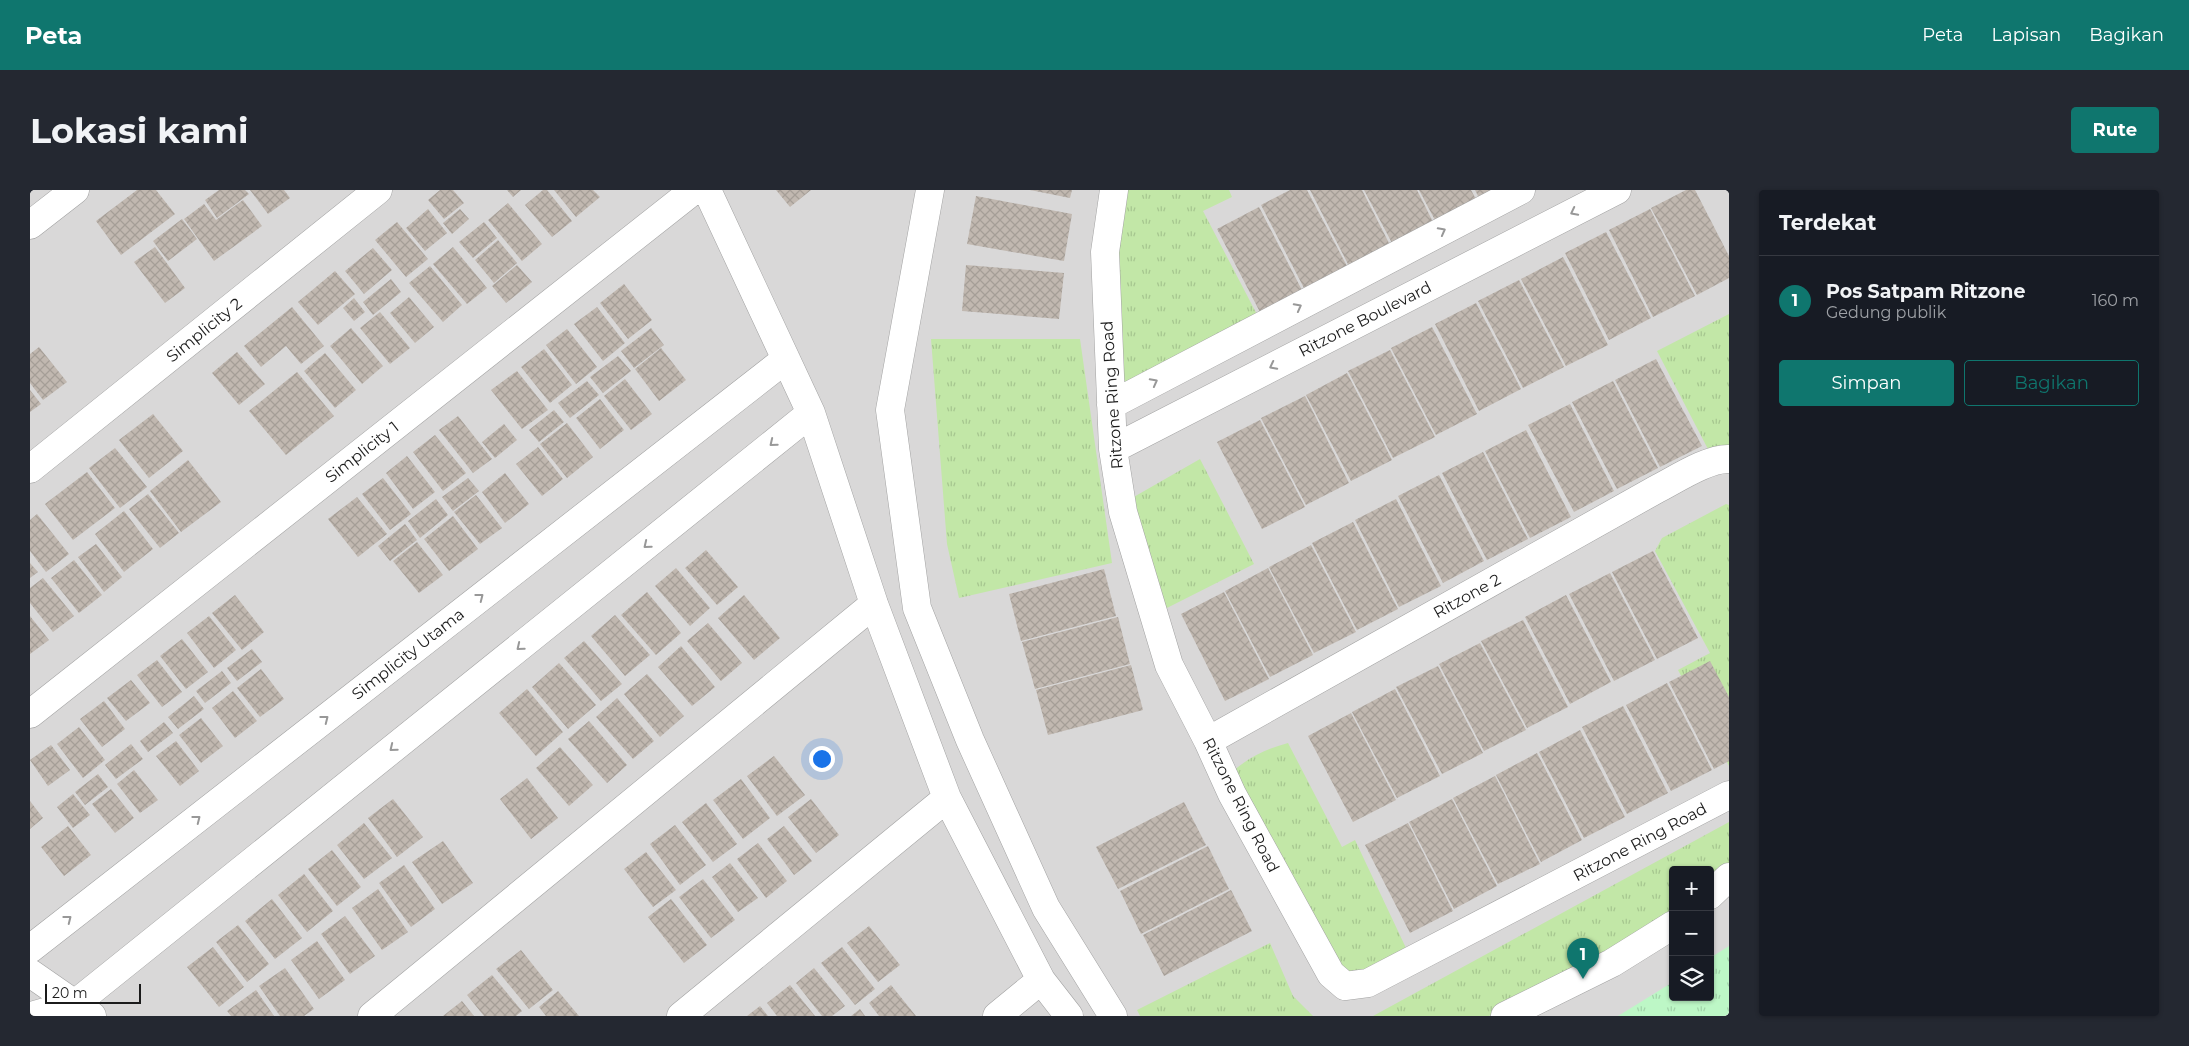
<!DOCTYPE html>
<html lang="id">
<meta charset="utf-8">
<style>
:root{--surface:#171b24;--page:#242831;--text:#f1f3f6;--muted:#9ea1a6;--line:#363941;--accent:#0f766e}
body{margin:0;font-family:Montserrat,sans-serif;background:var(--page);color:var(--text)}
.controls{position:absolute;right:15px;bottom:15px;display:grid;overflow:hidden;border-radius:5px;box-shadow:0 1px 4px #0004}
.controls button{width:45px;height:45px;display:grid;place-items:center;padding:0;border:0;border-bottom:1px solid var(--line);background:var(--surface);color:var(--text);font:25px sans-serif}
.scale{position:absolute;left:15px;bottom:12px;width:96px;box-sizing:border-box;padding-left:5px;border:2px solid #1b1b1b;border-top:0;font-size:14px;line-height:18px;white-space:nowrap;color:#1b1b1b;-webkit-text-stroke:4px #fff;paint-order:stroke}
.you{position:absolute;left:791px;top:568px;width:18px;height:18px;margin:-12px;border:4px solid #fff;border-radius:50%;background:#1a73e8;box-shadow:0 0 0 8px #1a73e833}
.badge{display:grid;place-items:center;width:32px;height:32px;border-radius:50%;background:var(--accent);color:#fff;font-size:16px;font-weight:700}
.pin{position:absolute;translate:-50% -41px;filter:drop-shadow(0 1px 2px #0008)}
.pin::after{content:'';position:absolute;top:26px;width:18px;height:15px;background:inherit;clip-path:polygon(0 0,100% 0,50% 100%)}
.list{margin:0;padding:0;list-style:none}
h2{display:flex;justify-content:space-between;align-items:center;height:65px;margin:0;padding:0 20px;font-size:21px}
h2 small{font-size:16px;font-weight:400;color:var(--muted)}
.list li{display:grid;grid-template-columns:32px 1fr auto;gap:15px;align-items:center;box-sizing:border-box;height:90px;padding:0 20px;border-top:1px solid var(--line)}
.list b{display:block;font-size:19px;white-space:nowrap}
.list p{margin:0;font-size:16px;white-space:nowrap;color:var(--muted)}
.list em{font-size:16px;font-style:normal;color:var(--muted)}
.actions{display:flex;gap:10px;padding:15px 20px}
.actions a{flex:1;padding:11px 0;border:1px solid var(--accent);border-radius:5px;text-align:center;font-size:18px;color:var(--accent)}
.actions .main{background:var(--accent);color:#fff}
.icon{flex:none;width:28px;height:28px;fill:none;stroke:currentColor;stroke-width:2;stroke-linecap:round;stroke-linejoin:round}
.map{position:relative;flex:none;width:1699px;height:826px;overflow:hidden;border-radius:5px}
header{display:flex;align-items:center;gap:30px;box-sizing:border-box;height:70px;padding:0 25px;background:var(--accent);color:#fff}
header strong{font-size:24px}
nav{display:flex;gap:28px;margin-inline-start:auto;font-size:18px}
.intro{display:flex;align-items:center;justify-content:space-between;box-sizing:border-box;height:120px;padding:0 30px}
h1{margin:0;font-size:35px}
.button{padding:12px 22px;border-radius:5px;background:var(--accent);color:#fff;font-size:18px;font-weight:700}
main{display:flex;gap:30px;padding:0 30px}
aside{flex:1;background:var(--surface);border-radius:5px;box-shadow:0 1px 4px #0004}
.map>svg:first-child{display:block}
.residential{fill:#d9d8d8;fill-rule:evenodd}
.grass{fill:url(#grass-tufts)}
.park{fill:url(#park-tufts)}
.building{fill:url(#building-cross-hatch)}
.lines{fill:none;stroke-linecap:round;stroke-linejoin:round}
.minor-casing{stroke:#a2a2a2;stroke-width:29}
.minor{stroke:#fff;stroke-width:28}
.oneway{stroke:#989898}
.labels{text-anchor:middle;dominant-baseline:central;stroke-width:5;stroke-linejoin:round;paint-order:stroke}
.street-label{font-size:16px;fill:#1b1b1b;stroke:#fff}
</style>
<header>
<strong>Peta</strong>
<nav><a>Peta</a><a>Lapisan</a><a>Bagikan</a></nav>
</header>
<div class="intro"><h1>Lokasi kami</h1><a class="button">Rute</a></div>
<main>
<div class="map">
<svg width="1699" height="826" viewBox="0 0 1699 826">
<defs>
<pattern id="grass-tufts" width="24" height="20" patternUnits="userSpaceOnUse" patternTransform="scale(1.25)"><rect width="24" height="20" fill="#c2e7a7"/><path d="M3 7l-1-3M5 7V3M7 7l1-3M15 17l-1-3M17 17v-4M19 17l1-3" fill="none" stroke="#a6c68f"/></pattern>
<pattern id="park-tufts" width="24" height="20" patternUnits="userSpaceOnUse" patternTransform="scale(1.25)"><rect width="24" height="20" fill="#bdf7c6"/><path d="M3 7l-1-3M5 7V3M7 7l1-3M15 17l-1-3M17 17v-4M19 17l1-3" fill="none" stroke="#a2d3aa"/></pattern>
<pattern id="building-cross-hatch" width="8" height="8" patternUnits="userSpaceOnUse" patternTransform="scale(1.25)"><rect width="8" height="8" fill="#c1b8b0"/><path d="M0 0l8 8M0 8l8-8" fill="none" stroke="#a59e97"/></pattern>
</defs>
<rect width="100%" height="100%" fill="#edeae1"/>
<!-- residential -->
<path class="residential" d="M0,0h1699v826h-1699zM1643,680h37v127h-37z"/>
<!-- grass -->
<path class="grass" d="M1086,0h113l3,7 -29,14 60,115 -138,80z
M1699,124v144l-19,-5 -53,-102z
M901,149h149l32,224 -153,35 -12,-54z
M1170,269l54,105 -93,47 -29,-113z
M1696,314l3,1v261l-51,-96 32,-17 -55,-102 7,-13z
M1258,553l54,104 13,-7 51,108 -65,43 -114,-214c16,-17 38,-28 61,-34z
M1699,632v44l-19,15v-11h-37v38l-46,34 -108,52 -30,22h-116z
M1240,753l23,53 20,20h-173l-3,-6z"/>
<!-- park -->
<path class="park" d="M1699,756v70h-111l55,-34v15h37v-39z"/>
<!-- building -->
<path class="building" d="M107,0h19l19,24 -54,41 -25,-34z
M189,0h26l4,4 -32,24 -12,-18z
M220,0h34l6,8 -22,16z
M410,0h13l11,13 -20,16 -16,-19z
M477,0h14l-8,7z
M513,0h4l25,31 -20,16 -27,-32z
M524,0h39l7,7 -24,20z
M746,0h35l-21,17z
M1000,0h42l-2,8z
M1260,0h17l42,80 -43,22 -45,-87z
M1280,0h52l29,57 -41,21z
M1334,0h53l17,34 -41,21z
M1389,0h52l6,11 -41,21z
M1445,0h18l-14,8z
M1656,0h9l34,66v22l-32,17 -46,-87z
M946,6l96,18 -8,47 -97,-17z
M213,10l19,26 -48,35 -30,-42 20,-15 12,16z
M478,13l34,41 -20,17 -34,-41z
M1229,17l45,87 -42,22 -45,-87z
M398,19l19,24 -22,18 -19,-23z
M430,19l9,10 -17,15 -9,-11z
M1620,19l45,87 -42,21 -44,-87z
M152,29l15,20 -29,22 -15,-20z
M367,32l31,37 -22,18 -31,-37z
M454,32l13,16 -24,20 -14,-16z
M1576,42l45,86 -42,22 -44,-87z
M468,50l19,23 -23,20 -19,-23z
M125,57l30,41 -20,15 -31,-41z
M423,57l34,41 -20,16 -34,-40z
M343,58l19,22 -28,24 -19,-23z
M1533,67l45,88 -42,21 -45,-87z
M487,75l15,17 -26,21 -14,-17z
M936,75l98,8 -5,46 -97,-8z
M400,76l32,39 -19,17 -34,-39z
M305,81l20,23 -37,31 -20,-23z
M361,89l10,13 -28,23 -10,-13z
M1489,90l45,87 -41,21 -45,-87z
M594,94l28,36 -24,19 -28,-36z
M379,107l25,30 -19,16 -25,-30z
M324,108l11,14 -11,9 -11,-13z
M1446,113l45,86 -42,22 -44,-87z
M262,117l32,39 -23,18 -15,-18 -25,21 -17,-21z
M567,117l28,36 -22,18 -29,-37z
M350,122l30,36 -20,16 -30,-36z
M1402,137l45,87 -41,21 -45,-87z
M321,138l32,38 -21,18 -32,-38z
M621,138l13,17 -30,23 -13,-17z
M537,139l30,38 -21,17 -30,-39z
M9,157l28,35 -24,18 -13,-17v-29z
M631,158l25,32 -27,21 -24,-32z
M514,159l28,36 -22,18 -29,-36z
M1360,160l45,87 -42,21 -45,-87z
M207,162l28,32 -26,21 -27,-32z
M295,163l31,37 -21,18 -31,-37z
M588,166l13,15 -28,22 -13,-16z
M1626,169l46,87 -42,21 -45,-87z
M487,181l31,39 -26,19 -31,-39z
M267,182l37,44 -48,39 -37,-44z
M1317,183l45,87 -41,21 -45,-86z
M595,189l27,35 -21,16 -27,-34z
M557,191l12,14 -29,23 -12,-15z
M1583,191l45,87 -41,21 -45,-87z
M0,200l11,14 -11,8z
M1275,206l44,87 -43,22 -45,-87z
M570,209l24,31 -24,19 -24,-31z
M1540,214l44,87 -40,21 -46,-87z
M524,220l10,12 -25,20 -10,-12z
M123,224l30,37 -34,27 -30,-38z
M428,226l34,43 -19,14 -34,-43z
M1230,230l45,87 -43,22 -45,-87z
M537,233l26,34 -26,21 -27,-34z
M474,234l13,16 -22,18 -13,-16z
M1496,240l45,87 -41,21 -45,-87z
M405,245l31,38 -23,18 -30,-39z
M508,257l25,32 -21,17 -26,-32z
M85,258l32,39 -27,21 -31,-40z
M1453,262l45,87 -41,21 -45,-87z
M377,266l28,36 -22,17 -27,-36z
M158,270l33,42 -40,30 -31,-41z
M57,282l28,36 -42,32 -28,-36z
M475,283l24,31 -24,19 -23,-31z
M1409,285l45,86 -41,22 -45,-87z
M353,288l28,36 -21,16 -28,-36z
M438,288l11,13 -26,20 -11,-14z
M118,304l31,39 -19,15 -31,-39z
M446,305l26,33 -22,16 -26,-32z
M327,307l30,37 -29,23 -30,-38z
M406,309l12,16 -28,23 -12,-17z
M1366,309l45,87 -42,21 -44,-87z
M94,321l29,38 -29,23 -29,-38z
M7,324l32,40 -23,18 -16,-21v-31z
M423,326l25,33 -29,22 -25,-32z
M1323,332l45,87 -41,21 -45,-87z
M375,334l12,16 -27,21 -12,-15z
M387,352l26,33 -24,18 -26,-32z
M66,354l26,33 -18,15 -26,-35z
M1281,355l45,87 -42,21 -45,-86z
M676,360l32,37 -21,18 -32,-37z
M1623,361l45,87 -41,21 -45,-87z
M44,370l28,35 -23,18 -28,-35z
M0,373l8,9 -8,6z
M646,378l34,40 -20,18 -35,-40z
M1238,378l45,87 -43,22 -45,-86z
M1074,379l12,47 -95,25 -12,-47z
M1580,383l45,87 -41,21 -45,-87z
M13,388l31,38 -21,16 -23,-29v-15z
M617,402l34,41 -25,22 -35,-40z
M1194,402l45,87 -44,22 -44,-87z
M205,405l29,37 -22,18 -30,-37z
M714,405l36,43 -26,22 -36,-42z
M1536,405l45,87 -41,22 -45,-87z
M585,425l35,40 -25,21 -34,-40z
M0,426l19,24 -19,14z
M179,426l27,34 -22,18 -27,-35z
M1088,427l12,47 -95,25 -13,-47z
M1493,430l45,87 -41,21 -46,-87z
M678,433l34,40 -21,18 -34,-40z
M152,449l26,33 -22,17 -26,-33z
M554,451l38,43 -21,17 -37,-43z
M1450,453l46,87 -42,21 -45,-87z
M651,456l34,41 -23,19 -34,-39z
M222,459l10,13 -25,19 -10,-13z
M127,470l25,32 -20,15 -25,-32z
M1680,471l19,36v64l-15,8 -45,-87z
M529,473l37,42 -28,24 -36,-42z
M1101,475l12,45 -95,25 -12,-45z
M1408,476l45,87 -41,21 -46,-87z
M231,479l23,30 -24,18 -23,-29z
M192,481l9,12 -26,20 -9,-12z
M617,484l37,42 -24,21 -36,-43z
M101,490l19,23 -24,18 -19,-23z
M1637,493l45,87 -41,21 -45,-86z
M497,499l36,43 -27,24 -37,-43z
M1365,499l45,87 -43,22 -45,-86z
M203,501l24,30 -22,17 -23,-30z
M164,506l10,13 -26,20 -10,-12z
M587,508l37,43 -21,18 -37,-42z
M74,511l21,28 -23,18 -22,-28z
M1593,516l45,87 -41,21 -45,-87z
M1321,523l45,87 -43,22 -45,-86z
M171,528l22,28 -22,17 -22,-28z
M559,531l38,44 -20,18 -39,-44z
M134,532l9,11 -25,19 -8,-11z
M49,537l26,33 -22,18 -26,-34z
M1550,540l45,87 -41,21 -45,-86z
M146,551l23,30 -19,15 -24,-30z
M101,554l12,15 -27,20 -11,-14z
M21,555l19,25 -22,16 -18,-26z
M530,557l33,38 -24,21 -33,-38z
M1507,563l45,87 -41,22 -45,-87z
M744,566l31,39 -28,21 -30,-40z
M104,580l24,30 -18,13 -23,-29z
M68,584l10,13 -23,18 -10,-13z
M1465,586l45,88 -42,20 -45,-86z
M497,588l31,40 -27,21 -31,-40z
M711,589l29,39 -27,21 -30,-39z
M81,599l23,29 -19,15 -23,-29z
M43,604l17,21 -17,13 -16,-21z
M363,609l30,38 -26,20 -29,-39z
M781,609l28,36 -23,18 -28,-36z
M1422,609l45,87 -43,23 -45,-87z
M0,611l13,17 -13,11z
M1154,612l22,43 -88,44 -22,-42z
M676,613l31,41 -24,18 -31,-40z
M334,633l28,35 -28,21 -27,-34z
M1378,633l45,88 -43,22 -45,-88z
M645,635l31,40 -26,20 -30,-41z
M38,636l23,29 -27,21 -23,-29z
M754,636l28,35 -18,14 -27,-36z
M413,651l30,42 -31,21 -30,-42z
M728,653l29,38 -21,17 -29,-39z
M1178,656l21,43 -88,45 -21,-43z
M302,660l29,37 -24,19 -29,-37z
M616,662l30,38 -23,17 -29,-38z
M700,673l28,35 -20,14 -26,-35z
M374,675l31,44 -24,18 -32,-44z
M274,684l29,37 -26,21 -29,-37z
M673,689l32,41 -24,18 -32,-41z
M348,699l30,43 -26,18 -30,-42z
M1201,700l21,41 -88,45 -21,-41z
M242,709l30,39 -27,21 -30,-38z
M641,709l36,46 -23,18 -36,-46z
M315,726l30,40 -25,18 -29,-40z
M208,735l31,39 -22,18 -31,-40z
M839,736l31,39 -22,17 -31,-39z
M287,751l28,39 -26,19 -28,-39z
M183,757l31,40 -25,20 -32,-40z
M812,757l33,42 -20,16 -34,-42z
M491,760l32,40 -24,19 -33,-40z
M255,778l29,41 -10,7h-24l-21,-30z
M784,778l31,38 -13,10h-10l-26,-33z
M462,785l30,36 -6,5h-32l-17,-21z
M760,795l25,31h-38l-10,-13z
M861,795l25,31h-37l-10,-13z
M226,800l18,26h-43l-4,-5z
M528,801l21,25h-33l-7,-9z
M432,811l12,15h-31z
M730,816l8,10h-21z
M830,819l5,7h-14z"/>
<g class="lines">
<defs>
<path id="minor" d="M677,0l104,223 63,191 73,194 94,182 28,36
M900,0l-40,220 27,198 53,132 76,168 67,108
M1084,0l-9,62 8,197 10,63 46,153 39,76 24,53 99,180 14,12 23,-3 361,-188
M0,35l45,-35
M1081,215l410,-215
M1083,259l504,-259
M0,279l348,-279
M0,524l664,-524
M1178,551l449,-252c18,-9 51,-31 72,-30
M1680,705l19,-18
M0,759l756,-590
M0,783l62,43
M1,826l45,-13 735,-590
M342,826l502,-412
M651,826l266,-218
M967,826l44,-36
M1475,826l107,-53 61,-38"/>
</defs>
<!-- minor casing -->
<use href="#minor" class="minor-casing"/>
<!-- minor -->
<use href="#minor" class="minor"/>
</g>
<!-- one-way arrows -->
<defs><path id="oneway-chevron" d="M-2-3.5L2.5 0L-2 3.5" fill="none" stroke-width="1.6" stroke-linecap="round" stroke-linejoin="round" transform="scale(1.25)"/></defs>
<g class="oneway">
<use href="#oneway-chevron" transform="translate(1544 22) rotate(153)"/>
<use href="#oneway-chevron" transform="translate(1412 41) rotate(-28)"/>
<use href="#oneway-chevron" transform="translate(1268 117) rotate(-28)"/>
<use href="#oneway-chevron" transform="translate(1243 176) rotate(153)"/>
<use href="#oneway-chevron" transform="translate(1124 192) rotate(-28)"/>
<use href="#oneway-chevron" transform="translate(743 253) rotate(141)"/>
<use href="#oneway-chevron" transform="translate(617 355) rotate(141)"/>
<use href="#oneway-chevron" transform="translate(450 407) rotate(-38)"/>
<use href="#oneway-chevron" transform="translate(490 457) rotate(141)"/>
<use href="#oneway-chevron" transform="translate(295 529) rotate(-38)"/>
<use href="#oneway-chevron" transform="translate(363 558) rotate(141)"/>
<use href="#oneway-chevron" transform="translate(167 629) rotate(-38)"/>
<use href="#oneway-chevron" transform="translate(38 729) rotate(-38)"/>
</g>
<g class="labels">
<!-- street labels -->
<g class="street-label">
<text transform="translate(1335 129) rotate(-27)">Ritzone Boulevard</text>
<text transform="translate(174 140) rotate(-39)">Simplicity 2</text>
<text transform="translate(1082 205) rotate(-94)">Ritzone Ring Road</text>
<text transform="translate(332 262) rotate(-38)">Simplicity 1</text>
<text transform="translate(1437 406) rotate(-29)">Ritzone 2</text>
<text transform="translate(378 464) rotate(-38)">Simplicity Utama</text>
<text transform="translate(1211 615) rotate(63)">Ritzone Ring Road</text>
<text transform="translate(1610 652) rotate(-28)">Ritzone Ring Road</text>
</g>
</g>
</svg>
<div class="controls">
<button>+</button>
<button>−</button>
<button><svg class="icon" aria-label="layers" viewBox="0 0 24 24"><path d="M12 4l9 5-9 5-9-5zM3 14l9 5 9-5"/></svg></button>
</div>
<div class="scale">20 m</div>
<div class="you"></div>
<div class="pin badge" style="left:1553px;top:789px">1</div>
</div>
<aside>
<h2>Terdekat<small></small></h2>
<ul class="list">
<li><span class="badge">1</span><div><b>Pos Satpam Ritzone</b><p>Gedung publik</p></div><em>160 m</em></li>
</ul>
<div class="actions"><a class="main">Simpan</a><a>Bagikan</a></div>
</aside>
</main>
